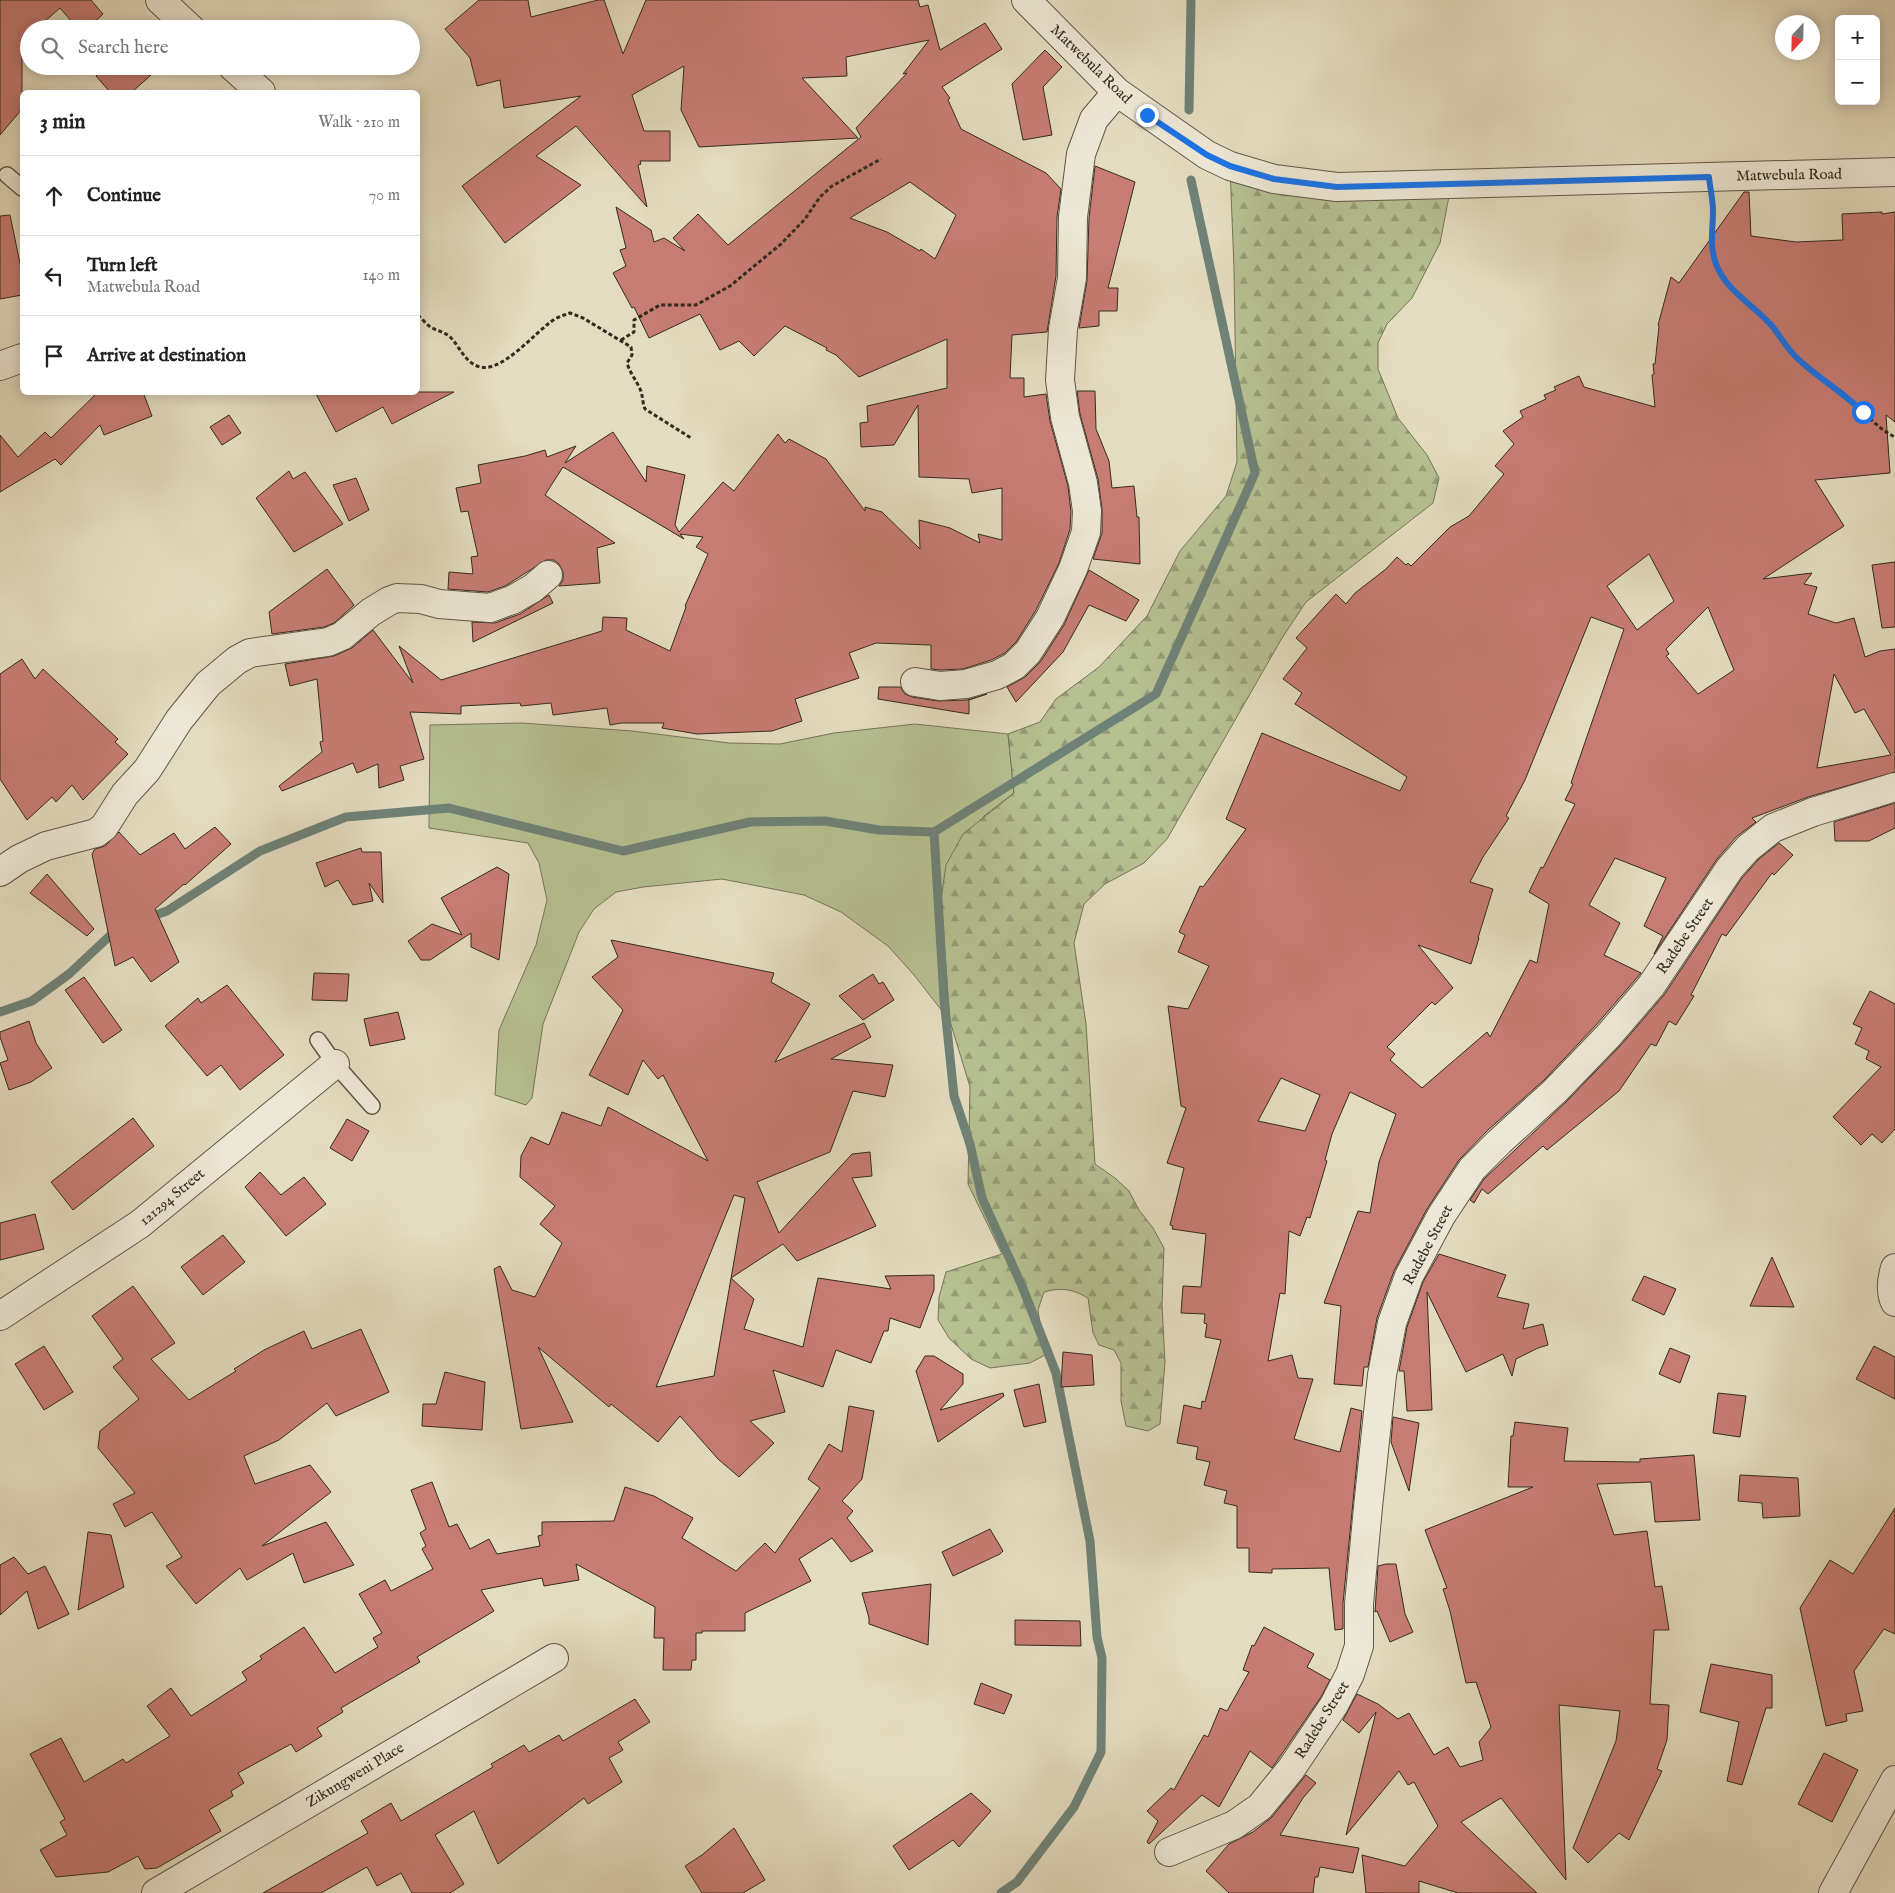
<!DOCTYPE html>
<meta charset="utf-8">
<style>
:root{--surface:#fff;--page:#f6f6f6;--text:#222;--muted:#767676;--line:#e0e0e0}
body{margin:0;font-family:"IM FELL English",serif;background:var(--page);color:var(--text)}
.controls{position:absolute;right:15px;top:15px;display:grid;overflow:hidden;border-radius:8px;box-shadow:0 2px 12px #0003}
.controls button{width:45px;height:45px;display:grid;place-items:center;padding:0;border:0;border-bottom:1px solid var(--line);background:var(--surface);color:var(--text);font:25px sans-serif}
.compass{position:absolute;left:1775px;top:15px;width:45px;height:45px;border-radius:50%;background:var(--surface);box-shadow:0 2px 12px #0003;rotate:202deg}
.stop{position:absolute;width:15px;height:15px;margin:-11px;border:4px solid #1a73e8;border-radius:50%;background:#fff}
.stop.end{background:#1a73e8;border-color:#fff;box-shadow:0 1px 5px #0008}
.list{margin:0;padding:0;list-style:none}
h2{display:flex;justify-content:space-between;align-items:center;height:65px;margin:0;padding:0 20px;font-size:21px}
h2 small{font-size:16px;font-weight:400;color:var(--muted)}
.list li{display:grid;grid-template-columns:32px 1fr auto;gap:15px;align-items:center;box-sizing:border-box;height:80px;padding:0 20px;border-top:1px solid var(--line)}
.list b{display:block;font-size:19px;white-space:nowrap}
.list p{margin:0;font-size:16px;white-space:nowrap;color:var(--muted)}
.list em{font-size:16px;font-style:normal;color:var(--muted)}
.icon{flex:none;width:28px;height:28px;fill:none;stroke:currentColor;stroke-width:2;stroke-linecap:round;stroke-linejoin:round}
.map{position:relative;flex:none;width:1895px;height:1893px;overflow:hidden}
.search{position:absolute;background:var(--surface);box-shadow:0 2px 12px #0003;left:20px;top:20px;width:400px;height:55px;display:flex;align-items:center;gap:12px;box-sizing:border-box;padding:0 18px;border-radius:28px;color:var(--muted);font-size:19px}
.panel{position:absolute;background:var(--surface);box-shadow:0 2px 12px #0003;left:20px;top:90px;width:400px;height:305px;border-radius:8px}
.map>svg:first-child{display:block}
.grass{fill:#b6c091;stroke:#767558}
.forest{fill:url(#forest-firs);stroke:#767558}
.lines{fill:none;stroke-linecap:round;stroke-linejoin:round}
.stream{stroke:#6f8277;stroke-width:9}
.building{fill:#c77c74;stroke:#352a1e;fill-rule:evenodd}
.service-casing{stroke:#615646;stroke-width:18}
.minor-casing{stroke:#615646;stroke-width:30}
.path{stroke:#352a1e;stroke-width:3;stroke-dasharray:4 2.5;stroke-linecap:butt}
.service{stroke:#ede8d6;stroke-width:15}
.minor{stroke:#ede8d6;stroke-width:28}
.route{stroke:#1a73e8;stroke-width:6}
.labels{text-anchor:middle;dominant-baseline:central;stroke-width:4;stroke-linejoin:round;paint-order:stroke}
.street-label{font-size:15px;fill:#352a1e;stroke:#ede8d6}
</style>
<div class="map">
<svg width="1895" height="1893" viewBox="0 0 1895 1893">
<defs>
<pattern id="forest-firs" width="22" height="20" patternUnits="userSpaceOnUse" patternTransform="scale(1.25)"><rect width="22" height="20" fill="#b6c091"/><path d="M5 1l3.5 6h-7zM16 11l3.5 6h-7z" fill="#959c76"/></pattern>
</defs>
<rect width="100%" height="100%" fill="#e4dcc0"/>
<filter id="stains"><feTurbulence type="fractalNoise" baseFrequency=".004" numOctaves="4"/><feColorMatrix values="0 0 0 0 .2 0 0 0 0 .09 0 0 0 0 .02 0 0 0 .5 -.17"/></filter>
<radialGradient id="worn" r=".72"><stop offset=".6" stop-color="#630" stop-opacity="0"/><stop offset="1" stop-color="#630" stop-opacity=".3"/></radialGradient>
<!-- grass -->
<path class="grass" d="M522,723l110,8 97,12 51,1 54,-11 81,-9 93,10 6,59 -30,23 -43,84 9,121 -36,-46 -26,-29 -47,-34 -37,-17 -82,-16 -79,8 -27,5 -22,17 -15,23 -36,92 -11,74 -6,7 -31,-10 4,-65 37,-85 11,-45 -8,-37 -11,-20 -99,-15 1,-103z"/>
<!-- forest -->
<path class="forest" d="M1230,167l221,19 -11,57 -28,55 -25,26 -9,19v26l20,49 29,37 12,23 -6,25 -127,99 -24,36 -115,201 -23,24 -39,21 -21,20 -10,39 12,81 9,140 20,14 14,13 10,19 14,18 11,20 -2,57 3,57 -5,62 -12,7 -22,-5 -5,-25v-38l-7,-13 -15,-5 -6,-12 -5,-35c-15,-9 -27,-11 -44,-6l-6,18 7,45 -15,8 -40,5 -19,-9 -22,-21 -11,-18 1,-23 7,-25 56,-18 -34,-70 2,-97 -20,-66 -9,-121 5,-35 17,-31 51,-41 -6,-59 32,-12 16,-23 43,-32 48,-51 33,-65 46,-55 11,-34 -3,-194z"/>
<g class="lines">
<!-- stream -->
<path class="stream" d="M1189,110l2,-110
M147,918l20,-7 93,-60 86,-34 103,-9 174,43 127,-29 75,-1 54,9 55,2
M0,1012l32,-11 37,-27 47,-44
M1001,1893l16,-11 57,-75 27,-55 1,-94 -5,-21 -7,-96 -34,-168 -34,-87 -40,-88 -12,-54 -16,-48 -10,-97 -10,-167 222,-138 99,-221 -64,-293"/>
</g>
<!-- building -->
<path class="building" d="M0,0h91l12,14 -16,15h-9l-18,-21 -24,21h-7v32l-7,-7v55l-22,26z
M479,0h49l3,17 67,-17h6l19,54 23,-54h272l2,7 8,-2 12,45 45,-27 17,26 -60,38 8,11 -2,2 13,29 85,44 15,16 -4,28 -1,59 -9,56 -35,3 -2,43h14v19l22,-3 4,27 18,65 3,26 -1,17 -11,34 -23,47 -20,32 -11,11 -14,7 -28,9 -22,1 -10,-1v-24l-55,-2 -27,10 10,25 -64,21 7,22 -30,10 -75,3 -35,-6 2,-5h-43l-11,2 -3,-17 -54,7 -2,-12 -30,3 -1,-3 -59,3v8l-51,-2 14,47 -24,7 4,14 -25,8 -1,-24 -21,9 -4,-10 -71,28 -3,-5 43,-34 -2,-10 3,-1 -6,-62 -27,7 -5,-22 49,-8 18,-8 21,-18 40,53 -14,-37 42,34 161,-49 1,-14 24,1 -1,12 44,21 16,-44 -1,-1 23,-52 -12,-7 7,-10 -23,-3 4,5 -121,-72 -18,28 70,48 -18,5 3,35 -41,3 4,-6v-8l-4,-8 -5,-4h-8l-41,26 -17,6 -40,-3 1,-17 24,2 -2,-17 7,-1 -10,-45 -7,1 -5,-24 25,-5 -3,-18 47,-9 20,-6 2,7 29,-11 -11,17 48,-31 33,50 1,-16 38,9 -10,50 4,7 44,-50 11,9 44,-57 7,9 4,-4 37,20 39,52v-4l17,5 38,37 -1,-29 31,8 30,15 -2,-9 24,6v-52l-30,5 -3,-14 -50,-2 -1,-72 -24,40 -33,2 -1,-24 8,-1 -1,-16 80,-18v-49l-88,38 -23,-22 -10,-5 1,-2 -42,-22 -31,30 -15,-15 -19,9 -20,-36 -51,24 -15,-31 -2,1 -19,-35 13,-7 -6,-16 6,-2 -10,-41 35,23 3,12 10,-4 21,13 -12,-13 25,-24 30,31 133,-108 -5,-9 51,-55 -4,1 26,-34 -83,17 1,19 -45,2 56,60 -159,9 -18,-37 3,-44 -52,29 12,36h26v30h-30l1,3 -3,1 9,42 -71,-81 -40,30 45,29 -76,58 -43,-57 119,-90 -77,12 -4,-28 -23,6 -7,-28 -25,-29zM910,182l46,33 -21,44 -14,-10 -1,2 -33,-19 -37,-14z
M1045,50l17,17 -19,20 9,48 -29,5 -11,-56z
M107,66h54l-29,26h-22l-14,-16z
M1095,166l40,16 -27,106h10l-1,23h-18v15l-20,2 8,-47 2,-63z
M1744,192h5l2,44 45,6 47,-2 -1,-26 40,-2v2l13,-2v210l-9,-7 4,58 -75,7 29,46 -81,53 49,-6 -8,11 13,3 -9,27 28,9 18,-5 11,39 15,-6 15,-2v123l-87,25 -56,21 4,4 -20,15 -19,22 -63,95 9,-18 -19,-10 22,-48 -51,-20 -26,47 31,18 -16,32 37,18 -44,51 -53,56 -56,50 -29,30 -32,49 -33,62 -17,47 -9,49h-4l-2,19 -28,-2 7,-78 -17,-3 34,-92 12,2 9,-51 17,-48 -46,-22 -18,42 -7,26 2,1 -17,57 -3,-1 -7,19 -11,-5 -4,63 -5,-1 -12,68 24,-6 6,23 15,1 -19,60 46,13 11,-44 11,3 -19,192v26l-8,1 -6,-62 -57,1v4l-23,-1v-24h-12v-42l-13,-3 3,-12 -23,-6 6,-23 -14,-3 2,-12 -21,-4 7,-38 17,4 1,-8 3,1 16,-62 -16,-3 2,-13 -3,-1 1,-9 -24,-1 2,-27 18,1 5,-53 -34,-5 1,-3 -3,-1 14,-57 -17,-5 19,-55 -5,-2 -13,-100 20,3 21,-43 -31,-14 7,-17 -6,-3 21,-46 3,1 43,-58 -20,-10 36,-86 138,58 7,-14 -112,-73 7,-11 -19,-14 24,-31 -11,-10 40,-44 10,10 9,-11 31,-24 11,-12 9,8 2,-2 3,3 39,-39 19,-11 35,-42 -9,-8 19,-22 -11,-13 20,-14 -3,-6 26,-12 -2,-4 12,-5 -2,-3 25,-11 5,11 71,20 -3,-32 2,-1 -1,-10h2l4,-38 -1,-1 13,-48 8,6zM1649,554l25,47 -37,29 -30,-44zM1708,607l26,63 -36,24 -32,-38 3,-2 -3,-5zM1591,617l33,12 -53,154 2,1 -8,16 10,4 -32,64 -2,-1 -12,25 20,12 -12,59 -7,-3 -40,77 -3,-5 -65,56 -32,-28 5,-6 -8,-7 45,-45 3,3 18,-17 -35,-43 53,19 8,-26h-1l15,-49 -23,-7 13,-25 26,-39 -3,-2 19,-36zM1834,674l21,39 9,-4 27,46 -74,13zM1281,1078l39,17 -15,36 -47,-10z
M10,215l12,58v22l-22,4v-83z
M1077,391h18l1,38 13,32 3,27 22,-2 3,31h2l1,47 -47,-5 9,-26v-24l-4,-30 -18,-65z
M98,392h45l9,24 -48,19 -4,-10 -39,40 -6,-6 -55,33v-57l18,22 27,-25 6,6z
M315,392h139l-62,32 -9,-17 -47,25z
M229,415l12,18 -19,12 -12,-18z
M289,471l4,8 12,-7 38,52 -49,28 -38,-54z
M356,478l13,32 -20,11 -16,-36z
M1895,562v65l-13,1 -10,-63z
M327,569l27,36 -20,18 -10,4 -52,7 -3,-22z
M1089,570l50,30 -13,21 -37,-16 -26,47 -47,50 -9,-15 18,-10 16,-16 23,-36z
M549,595l4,8 -80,39 -1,-20 23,1 25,-9z
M22,659l13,20 8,-10 75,70 -3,3 13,12 -45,46 -11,-15 -16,17 -4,-5 -25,23 -27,-41v-105z
M879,687h21l5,7 7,3 26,4 29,-1 20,-6 -18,6v14l-91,-15z
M1895,803v25l-26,13h-34l-1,-19z
M215,827l16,17 -46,41 -1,-1 -29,25 24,53 -28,20 -18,-25 -18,9 -23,-112 3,-5 10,-3 14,-14 21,23 34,-22 11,16z
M1779,843l14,12 -19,20 -2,-2 -46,63 -4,-2 -31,61 3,1 -18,29 -7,-4 -13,25 -5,-2 -32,47 -72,59 -4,-4 -55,48 -6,-5 -8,14 -4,-3 14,-21 82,-77 55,-57 43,-50 78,-117 17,-19z
M361,848l1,4h19l2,51 -14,-20 4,18 -20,4 -15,-25 -13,7 -9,-24z
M497,867l12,7 -10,86 -28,-13v-14l-41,27h-9l-13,-19 24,-17 30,11 -21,-37z
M47,874l47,55 -7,7 -57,-43z
M611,940l163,33 -3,9 39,22 -35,58 89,-39 7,14 -40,22 62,6 -8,32 -32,-6 -23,61 -73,30 22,51 73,-79 18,-2 2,24 -20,2 24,48 -79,35 -14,-17 -52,34 23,21 -10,30 59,18 15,-69 73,11 -6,-13 49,-1v15l-14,38 -30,-10 -2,13h-4l-13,32 -35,-13 -13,37 -50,-17 12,42 -35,9 24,22 -35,34 -21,-18 -38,-43 -22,26 -47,-38 -2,3 -71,-60 35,75 -52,7 -27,-160 6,-3 12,24 23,7 27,-54 -22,-19 15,-18 -35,-29 1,-21 10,-19 18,8 13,-33 39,14 7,-19 100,54 -45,-86 -5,4 -15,-19 -15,35 -39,-20 34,-65 -31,-33 26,-20zM734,1195l11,3 -31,178 -58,11z
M314,973l35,1 -2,27 -35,-1z
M873,974l6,10 4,-2 11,18 -31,20 -24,-24z
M84,977l38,53 -19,13 -38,-53z
M227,985l57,70 -44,35 -19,-25 -14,11 -42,-50 33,-28 3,5z
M1870,991l25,13v125l-13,14 -10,-9 -11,11 -28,-28 48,-50 -15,-8 3,-8 -14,-7 7,-16 -9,-4z
M398,1012l7,27 -35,7 -6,-27z
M29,1021l7,22 16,25 -21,14 -22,8 -9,-27 8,-3 -8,-23v-5z
M133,1118l21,28 -81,64 -22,-28z
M347,1119l22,12 -17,30 -22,-13z
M260,1172l21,23 23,-18 22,27 -40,32 -41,-49z
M35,1214l9,35 -44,11v-37z
M223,1235l22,27 -42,33 -22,-28z
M1439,1254l67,21 -9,22 32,7 -6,25 20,-5 5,21 -10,3 -22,11 -4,17 -9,-22 -37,18 -39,-80 5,118 -25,1 -3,-40h-5l8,-44 16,-45z
M1772,1257l22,50 -44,-1z
M1644,1276l32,13 -12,26 -32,-15z
M133,1286l42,57 -24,16 38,41 47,-29 -2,-2 30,-19 40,-19 8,18 49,-20 28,63 -53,24 -9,-13 -48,37 -35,16 11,28 55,-19 21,27 -69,54 64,-24 28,43 -50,18 -11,-30 -46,27 -7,-12 -44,36 -30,-38 16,-9 -30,-45 -27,15 -12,-23 22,-11 -37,-45 2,-17 39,-32 -26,-32 10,-8 -31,-43z
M44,1346l29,46 -29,18 -29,-46z
M1874,1346l21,11v42l-39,-20z
M1670,1348l20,8 -10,27 -21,-9z
M1063,1352l29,3 2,30 -33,2z
M925,1356h9l29,18v10l-23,26 63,-17 1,3 -66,46 -22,-71z
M445,1372l40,10 -3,48 -60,-4 1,-22h13z
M1039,1384l7,38 -22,5 -10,-37z
M1718,1393l28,3 -6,41 -27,-4z
M849,1406l25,5 -12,68 -20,22 11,10 -6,7 26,33 -22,11 -19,-24 -33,21 12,22 -66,32v18h-43v2h-6v27h-4l-1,10h-28l1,-32h-10l1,-31 -79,-43 3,16 -35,6 -2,-8 -61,12 13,21 -77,46 3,5 -79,46 2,4 -26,16 5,8 -26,16 -5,-8 -53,29 6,10 -13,8 2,5 -24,14 12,21 -64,37 -12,1 -7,-13 -30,16 -52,5 -16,-27 27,-15 -7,-13 5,-3 -35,-65 31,-16 23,44 39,-23 3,4 44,-27 -23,-30 24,-18 20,28 56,-36 -5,-8 20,-13 -2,-3 44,-29 31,46 43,-26 -5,-9 9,-5 -23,-39 26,-14 6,11 42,-22 -11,-20 4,-3 -6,-13 6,-4 -15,-39 21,-8 17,45 8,-3 13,25 19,-10 8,15 43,-8 -2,-10 4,-1v-13l72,-1 11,-34 29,9 39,22 -11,20 54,33 29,-28 10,10 45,-65 -12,-9 21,-35 13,8z
M1393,1417l26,6 -10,68 -18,-49z
M1515,1422l53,6 -4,33 76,1v-3l54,-4 6,65 -45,2 -4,-40 -54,2 17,51 33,-4 8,56 7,-1 7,44h-15l-4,74 19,1 -2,35 -10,29 5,2 -33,69 -10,-7 -31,30 -15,-15 43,-107 4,-30 -61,-6 7,175 -65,-82 -40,24 76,71h-79l-39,-12v12h-53l-4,-38 43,11 33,-40 -24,-44 -6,3 -9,-14 -53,64 30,-123 -17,21 -16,-13 14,-26 21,10 20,15 11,-6 25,42 14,-8 12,20 23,-7 -4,-18 12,-15 -15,-45 -10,1 -16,-72 -7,-22 4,-1 -22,-58 108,-43h-25l3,-51h2z
M1740,1475l58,3 2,38 -37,2 -1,-15 -24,-2z
M1895,1508v126l-11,-5 -30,42 9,40 -17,3 1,7 -21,5 -26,-118 30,-48 23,14z
M990,1529l13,22 -3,3 -47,22 -11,-24z
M88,1532l23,3 13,52 -46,23z
M14,1557l14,17 17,-8 24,48 -31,15 -11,-38 -27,24v-50z
M1386,1564h10l9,50 8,18 -23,10 -13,-31 -2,1 3,-46z
M931,1584l-3,61 -59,-21v-6l-7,-25z
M1015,1620l65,1 1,25 -66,-1z
M1264,1627l50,27 -7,13 23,13 -9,17 -49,71 -22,-17 -31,56 -17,-12 -53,49 -2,-2 11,-21 -11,-10 24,-23 3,2 30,-55 4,2 12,-29 7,3 22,-39 -6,-2 9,-25 2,1z
M1711,1664l61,11v33h-6l-24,77 -15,-4 12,-59 -39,-10z
M981,1683l31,12 -8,19 -30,-10z
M635,1699l15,23 -32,20 5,8 -14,8 13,24 -34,22 -4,-6 -86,66 -24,-53 -39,24 29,49 -14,9h-38l-11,-20 -24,13 -10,-19 -46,26h-58l105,-60 -7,-12 30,-18 10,18 92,-54 -2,-3 33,-19 5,7 30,-17 4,6z
M1824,1753l34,17 -26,52 -34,-18z
M1306,1775l10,8 -13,15 -23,37 79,13 -6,25 -33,-6 -2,10h-3l-2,16h-84l-23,-22 23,-27 24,-12 19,-15z
M971,1793l20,18 -32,36 -6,-7 -44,30 -16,-24z
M734,1828l31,52 -22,13h-41l-17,-27 17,-11z"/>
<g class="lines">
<defs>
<path id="service" d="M7,175l15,13
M318,1040l17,24 37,42"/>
<path id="minor" d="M160,0l31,29
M1026,0l91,92 90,63 23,11 44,13 63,8 558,-15
M232,66l29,26
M0,366l22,-8
M915,682l25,4 26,-2 31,-9 17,-9 14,-14 22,-34 23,-49 13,-37 1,-21 -4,-28 -18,-66 -5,-37 3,-51 9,-51 1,-61 8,-63 13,-35 23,-27
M0,872l19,-13 27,-13 50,-13 8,-6 21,-33 22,-24 32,-50 29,-36 29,-24 13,-7 78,-11 14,-6 29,-24 18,-11 8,-3 24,1 18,5 51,4 22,-8 21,-12 15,-13
M1895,1268c-3,10 -5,24 0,34
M0,1316l140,-92 195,-160
M1169,1852l65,-27 26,-18 31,-38 43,-64 16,-31 9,-28v-42l9,-97 14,-132 10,-52 17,-47 32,-60 31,-47 27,-27 56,-51 54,-56 42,-49 79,-118 18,-20 25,-20 40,-16 82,-25
M156,1893l398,-235
M1833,1893l62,-113"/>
</defs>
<!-- service casing -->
<use href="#service" class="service-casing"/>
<!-- minor casing -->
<use href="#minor" class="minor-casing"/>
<!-- path -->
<path class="path" d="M1712,205c3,21 -5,37 4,60 11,26 38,40 56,61 9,11 15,23 26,33 16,15 34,25 51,39 16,14 26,29 46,39
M418,315c4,4 9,10 14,13 6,3 12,4 17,8 10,9 14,23 26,29 24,14 61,-35 80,-46 5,-3 10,-4 15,-6l13,5 48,29 1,8 -5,8c3,10 9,17 13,26 3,6 2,13 5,20l46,29
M621,340l13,-8v-12l26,-15h36l34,-19 51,-42 24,-25 15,-22 12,-11 49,-27"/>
<!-- service -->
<use href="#service" class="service"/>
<!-- minor -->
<use href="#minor" class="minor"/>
</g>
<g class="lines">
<!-- route -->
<path class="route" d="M1147,115l60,40 23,11 44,13 63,8 372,-10c1,11 4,23 4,34 0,19 -4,33 3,53 10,27 38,41 56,62 9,11 15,23 26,33 20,19 45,33 65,53"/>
</g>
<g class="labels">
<!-- street labels -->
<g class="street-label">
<text transform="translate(1091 64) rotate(44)">Matwebula Road</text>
<text transform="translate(1789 175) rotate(-1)">Matwebula Road</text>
<text transform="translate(1685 936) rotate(-56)">Radebe Street</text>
<text transform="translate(172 1197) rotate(-40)">121294 Street</text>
<text transform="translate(1428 1245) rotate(-62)">Radebe Street</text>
<text transform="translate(1322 1720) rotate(-58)">Radebe Street</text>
<text transform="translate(355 1775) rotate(-31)">Zikungweni Place</text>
</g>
</g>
<rect width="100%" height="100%" filter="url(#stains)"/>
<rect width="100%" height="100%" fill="url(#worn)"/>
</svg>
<div class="controls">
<button>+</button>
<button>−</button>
</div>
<svg class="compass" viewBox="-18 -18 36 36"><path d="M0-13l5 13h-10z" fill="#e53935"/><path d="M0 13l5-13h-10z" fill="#767676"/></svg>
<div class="stop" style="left:1863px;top:412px"></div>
<div class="stop end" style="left:1147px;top:115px"></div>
<div class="search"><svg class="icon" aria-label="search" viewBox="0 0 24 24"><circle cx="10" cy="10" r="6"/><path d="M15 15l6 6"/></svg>Search here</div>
<section class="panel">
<h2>3 min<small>Walk · 210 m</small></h2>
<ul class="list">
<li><svg class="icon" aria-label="ahead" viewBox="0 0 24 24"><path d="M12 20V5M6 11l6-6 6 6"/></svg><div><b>Continue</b></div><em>70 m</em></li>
<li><svg class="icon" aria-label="left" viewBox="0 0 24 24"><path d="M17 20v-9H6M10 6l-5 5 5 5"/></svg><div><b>Turn left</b><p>Matwebula Road</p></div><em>140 m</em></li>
<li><svg class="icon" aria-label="arrive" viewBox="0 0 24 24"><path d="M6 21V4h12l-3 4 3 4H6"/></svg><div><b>Arrive at destination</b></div></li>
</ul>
</section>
</div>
